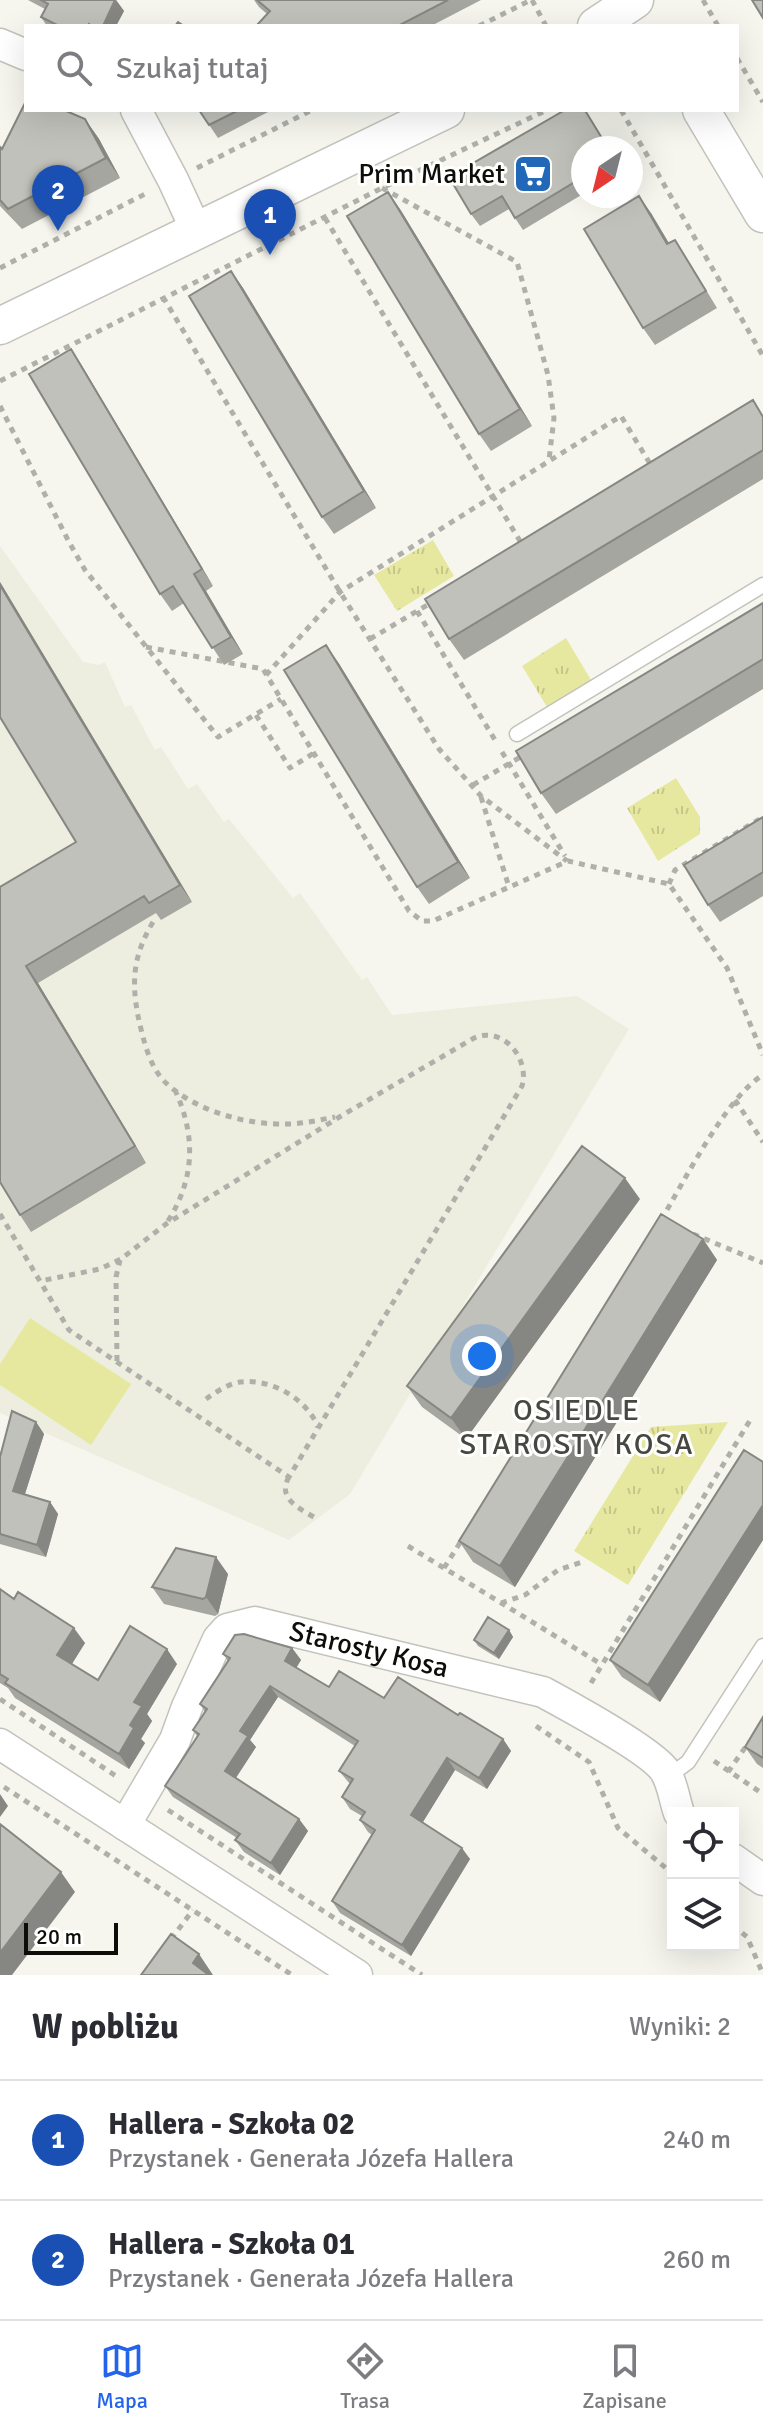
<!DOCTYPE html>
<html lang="pl">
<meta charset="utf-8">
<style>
:root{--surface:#fff;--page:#f7f7f7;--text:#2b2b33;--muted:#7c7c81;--line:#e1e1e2;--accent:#2563eb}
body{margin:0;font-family:Signika,sans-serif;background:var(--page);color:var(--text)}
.controls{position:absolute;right:24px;bottom:24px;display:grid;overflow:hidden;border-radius:0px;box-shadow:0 8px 32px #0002}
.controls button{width:72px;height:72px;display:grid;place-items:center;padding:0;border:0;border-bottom:2px solid var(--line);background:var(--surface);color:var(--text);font:40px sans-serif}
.compass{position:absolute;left:571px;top:136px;width:72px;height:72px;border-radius:50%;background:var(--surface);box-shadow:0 8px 32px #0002;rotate:215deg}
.scale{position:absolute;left:24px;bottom:20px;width:94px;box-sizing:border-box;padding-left:8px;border:4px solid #0d0d0a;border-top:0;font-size:22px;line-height:28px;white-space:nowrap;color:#0d0d0a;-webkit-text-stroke:6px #fffffe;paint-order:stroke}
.you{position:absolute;left:482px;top:1356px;width:28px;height:28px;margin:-20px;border:6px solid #fff;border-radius:50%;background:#1a73e8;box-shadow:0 0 0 12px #1a73e833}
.badge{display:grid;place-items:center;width:52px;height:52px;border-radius:50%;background:var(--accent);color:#fff;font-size:26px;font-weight:700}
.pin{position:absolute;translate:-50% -66px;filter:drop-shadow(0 2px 4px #0008)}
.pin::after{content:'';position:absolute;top:42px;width:28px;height:24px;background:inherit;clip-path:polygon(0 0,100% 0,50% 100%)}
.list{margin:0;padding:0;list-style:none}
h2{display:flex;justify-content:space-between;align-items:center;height:104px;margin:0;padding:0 32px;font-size:34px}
h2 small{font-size:26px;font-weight:400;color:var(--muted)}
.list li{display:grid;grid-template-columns:52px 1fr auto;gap:24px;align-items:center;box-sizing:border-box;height:120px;padding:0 32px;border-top:2px solid var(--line)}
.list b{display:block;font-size:30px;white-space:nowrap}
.list p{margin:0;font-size:26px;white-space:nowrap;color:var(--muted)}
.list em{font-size:26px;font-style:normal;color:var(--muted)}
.icon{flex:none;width:44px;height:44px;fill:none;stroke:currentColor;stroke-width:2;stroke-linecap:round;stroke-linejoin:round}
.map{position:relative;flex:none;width:763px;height:1975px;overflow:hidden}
.search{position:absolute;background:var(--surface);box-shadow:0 8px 32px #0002;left:24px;right:24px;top:24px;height:88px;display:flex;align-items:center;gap:20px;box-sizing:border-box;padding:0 28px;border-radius:0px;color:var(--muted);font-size:30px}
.sheet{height:344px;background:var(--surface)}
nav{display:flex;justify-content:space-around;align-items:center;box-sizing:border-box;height:112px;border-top:2px solid var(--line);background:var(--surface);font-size:22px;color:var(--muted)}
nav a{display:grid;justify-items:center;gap:4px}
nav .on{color:var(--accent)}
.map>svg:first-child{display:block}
.built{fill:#edeedf}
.park{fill:url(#park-tufts)}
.garden{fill:#e7e89f}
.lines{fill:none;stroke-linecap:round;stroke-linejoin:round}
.service-casing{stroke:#c2c3bc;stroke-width:17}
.minor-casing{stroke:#c2c3bc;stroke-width:33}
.tertiary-casing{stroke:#c2c3bc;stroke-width:39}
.path{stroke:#b0b0aa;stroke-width:5;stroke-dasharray:6 6;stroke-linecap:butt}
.service{stroke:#fff;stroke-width:14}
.minor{stroke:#fff;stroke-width:30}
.tertiary{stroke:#fff;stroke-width:36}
.wall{fill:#a5a6a0}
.shaded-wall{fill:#868782}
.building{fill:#c0c1ba;stroke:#868782;stroke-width:2}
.labels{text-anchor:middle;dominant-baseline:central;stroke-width:6;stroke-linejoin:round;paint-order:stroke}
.poi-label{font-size:28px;fill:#0d0d0a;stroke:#fffffe;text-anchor:end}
.street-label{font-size:28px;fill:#0d0d0a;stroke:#fffffe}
.neighbourhood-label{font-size:30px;letter-spacing:2px;fill:#464741;stroke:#fffffe}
</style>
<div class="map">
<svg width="763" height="1975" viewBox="0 0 763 1975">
<defs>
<pattern id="park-tufts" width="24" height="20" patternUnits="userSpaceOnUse" patternTransform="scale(2)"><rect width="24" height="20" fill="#e7e89f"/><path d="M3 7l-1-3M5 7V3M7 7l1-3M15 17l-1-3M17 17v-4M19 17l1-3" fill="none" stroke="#c5c688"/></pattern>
</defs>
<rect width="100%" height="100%" fill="#f6f6ef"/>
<!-- built -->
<path class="built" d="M0,546l83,116 15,3 7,-3 20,45 6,-2 24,45 6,-3 27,42 9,-5 27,38 5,-3 64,79 7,-5 62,87 5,-3 25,38 185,-19 52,33 -279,465 -61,46 -289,-127z"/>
<!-- park -->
<path class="park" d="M433,540l21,36 -57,35 -23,-36z
M566,638l25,42 -44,27 -25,-41z
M676,778l24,39v17l-42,27 -31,-53z
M728,1422l-100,163 -54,-34 77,-124z"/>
<!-- garden -->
<path class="garden" d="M30,1318l101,66 -40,61 -91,-60v-21z"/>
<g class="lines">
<defs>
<path id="service" d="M517,734l246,-149
M668,1777l20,-15 75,-116"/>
<g id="minor">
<path d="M0,44l26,11"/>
<path d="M136,110l37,70 24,52"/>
<path d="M0,1744l357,231"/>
<path id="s1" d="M125,1825l50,-85 12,-33 31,-68 9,-10 28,-7 288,70c24,13 109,59 122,79 8,13 9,28 14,42"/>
<path d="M733,1859l30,21"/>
</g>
<path id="tertiary" d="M596,26l39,-26
M701,110l62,104
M0,326l446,-216"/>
</defs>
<!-- service casing -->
<use href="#service" class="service-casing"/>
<!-- minor casing -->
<use href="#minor" class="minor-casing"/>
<!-- tertiary casing -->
<use href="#tertiary" class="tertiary-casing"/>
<!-- path -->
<path class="path" d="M532,0l14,26
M703,0l15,26
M479,26l52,-26
M737,58l26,44
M621,110l142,246
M197,168l115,-58
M382,188l135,74 31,113 6,43 -5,42
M325,218l198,328
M0,268l149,-76
M163,297l177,295 99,157 42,47 86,65
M0,381l382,-193 165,-78
M0,406l69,136 16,28 133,167 63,-38
M417,611l78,129
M370,639l64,-38
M146,647l117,22 146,242 13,10h11l135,-60 101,23 58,84 36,87
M266,675l74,-83 281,-176 31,51
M256,715l34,53 24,-15
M502,752l63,104
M473,785l49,-29
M481,797l28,90
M669,884l6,-14 88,-53
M153,922c-19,32 -22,57 -15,94 5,22 11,51 28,67 30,28 80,42 120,41 17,0 33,-4 49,-7
M735,1100l28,42
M0,1214l69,116 220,147 233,-391c8,-27 -19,-61 -48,-48l-133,78 -175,108 -45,35 -21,10 -60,12
M661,1220c23,-38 66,-124 102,-145
M168,1221c27,-43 28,-85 7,-131
M693,1234l70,29
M117,1361l-1,-84 4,-17
M206,1399c10,-7 22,-15 34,-17 31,-4 67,17 78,45
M289,1477c-13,22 12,32 28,42
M408,1546l193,118
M444,1568l19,-30
M501,1603l24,-8 33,-25 27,-9
M591,1683l161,-266
M0,1699l119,79
M536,1726l53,36 29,66 55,46
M714,1761l49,33
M728,1772l21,-30
M4,1787l288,188
M168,1810l254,165
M733,1925l14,12 16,37
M171,1939l22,-29"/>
<!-- service -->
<use href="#service" class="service"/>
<!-- minor -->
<use href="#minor" class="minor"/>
<!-- tertiary -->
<use href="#tertiary" class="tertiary"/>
</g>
<!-- wall -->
<path class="wall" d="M28,0h88l8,11 -8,15h-69l-6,-9 4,-8z
M254,0h227l-50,26h-175l11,-12 -8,-7z
M199,110h73l-54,28z
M85,119l14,20 21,39 -98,51 -22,-23v-59l2,2z
M594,124l-11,24v46l-60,36 -14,-21 -29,17 -9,-12z
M400,209l132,217 -41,25 -12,-17z
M651,213l18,30 6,-3 11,17 31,51 -62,37 -12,-17z
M231,271l12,17 133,220 -42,26 -12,-17z
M71,349l11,17 131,220 -7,5 37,63 -19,11 -40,-62 -12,8 -12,-17z
M763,415v64l-299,181 -15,-21z
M0,582l192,320 -31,18 -5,-7 -118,70 108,180 -115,69 -11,-17 -20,-328 76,-45z
M763,603v86l-207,125 -15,-21z
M338,662l132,216 -41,26 -12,-17z
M763,817v79l-43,26 -12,-17z
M640,1199l-174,240 -44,-32 -15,-21z
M703,1239l14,21 -202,327 -42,-25 -14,-21z
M36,1422l8,12 -19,60 25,8 8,12 -12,43 -46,-13v-87z
M763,1462v78l-103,162 -38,-25 -12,-17z
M228,1574l-10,40 -3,2 -51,-12 -12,-17z
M0,1589l85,54 -13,21 26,16 79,-16 -30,50 5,7 -11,18 4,4 -16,26 -114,-71 -7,-10 -8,-5z
M509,1630l4,7 -14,22 -21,-13 -4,-6z
M292,1648l9,12 -5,8 33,19 129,28 45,24 8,12 -24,38 -32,-19 -33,52 48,37 -59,97 -71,-43 -8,-12 40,-66 -4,-3 -8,-12 2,-4 -12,-7 -8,-12 8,-13 -11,-13 16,-25 -77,-49 -28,43 6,7 -20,31 63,41 9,12 -28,44 -36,-23 -9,-12 2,-2 -64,-41 -8,-11 32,-50 -4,-6 12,-18 -5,-8 28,-43 -5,-7z
M763,1717v51l-6,-4 -12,-17z"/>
<!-- shaded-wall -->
<path class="shaded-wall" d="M116,0l8,11 -8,15h-13z
M85,119l14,20 21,39 -14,-20z
M388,192l12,17 132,217 -12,-17z
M639,196l12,17 28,48 -12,-17z
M231,271l12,17 133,220 -12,-17z
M71,349l11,17 131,220 -11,-17z
M194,574l12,17 37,63 -12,-17z
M0,582l192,320 -12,-17 -180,-300z
M326,645l12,17 132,216 -12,-16z
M26,966l12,17 108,180 -11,-17z
M625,1178l15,21 -174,240 -15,-21z
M703,1239l14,21 -202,327 -15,-21z
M36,1422l8,12 -22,69 -9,-12z
M50,1502l8,12 -12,43 -9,-12z
M763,1505v35l-103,162 -12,-17z
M216,1557l12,17 -10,40 -12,-17z
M74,1628l11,15 -17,27 -11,-15z
M509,1630l4,7 -14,22 -5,-6z
M292,1648l9,12 -8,13 -8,-12z
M167,1649l10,15 -30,50 5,7 -11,18 4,4 -16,26 -10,-15 11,-29 4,-23z
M270,1686l8,11 -28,43 6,7 -23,35 -8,-11 15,-40z
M503,1739l8,12 -24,38 -8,-11z
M447,1758l8,12 -35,57 -9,-12z
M0,1794l8,12 -8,11z
M299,1819l9,12 -28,44 -9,-12z
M462,1848l8,11 -59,97 -9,-11z
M61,1872l14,20 -63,83h-12v-22z
M199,1954l14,21h-12l-8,-12z"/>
<!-- building -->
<path class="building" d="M41,0h74l-12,26h-12l-2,-2 -1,2h-29l-18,-9 7,-13z
M257,0h191l-50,26h-142l14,-15z
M752,0h11v18z
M178,22l6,4h-9z
M26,101v9h38l21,9 21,39 -98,51 -8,-9v-53l2,2z
M199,110h40l-30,15z
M565,110h18l3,2 22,36h-25v29l-68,41 -13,-22 -31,18 -22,-37z
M388,192l132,217 -41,25 -132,-218z
M639,196l28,48 8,-4 31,51 -63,37 -59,-99z
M231,271l133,220 -42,26 -133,-221z
M71,349l131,220 -8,5 37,63 -19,11 -39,-62 -13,8 -131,-220z
M753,400l10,17v33l-314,189 -24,-40z
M0,585l180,300 -31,18 -5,-7 -118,70 109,180 -115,69 -20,-33v-295l76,-45 -76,-125z
M763,603v56l-222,134 -25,-42z
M326,645l132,217 -41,25 -133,-217z
M763,817v55l-55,33 -24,-40z
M582,1146l43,32 -174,240 -44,-32z
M661,1214l42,25 -203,327 -41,-25z
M12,1411l24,11 -23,69 37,11 -13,43 -37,-11v-77z
M744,1450l19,12v43l-115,180 -38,-25z
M176,1548l40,9 -10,40 -3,2 -51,-12z
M0,1589l14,10 4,-7 56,36 -17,27 41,25 32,-54 37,23 -33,53 8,4 -12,19 4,3 -15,26 -114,-71 3,-4 -8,-5z
M488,1617l21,13 -15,23 -20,-13z
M244,1634l48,14 -7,13 44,26 10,-16 45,27 14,-21 60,38 2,-2 43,26 -24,39 -32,-20 -36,57 51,33 -60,97 -70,-44 43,-71 -15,-10 5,-8 -23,-15 11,-18 -14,-8 19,-30 -88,-55 -30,45 8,5 -23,35 74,48 -28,44 -36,-23 5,-6 -75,-48 34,-52 -6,-4 14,-21 -7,-5 30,-46 -7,-4 12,-19z
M763,1717v41l-18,-11z
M0,1824l61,48 -61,81z
M171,1934l28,20 -6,9 16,12h-68z"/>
<!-- icons -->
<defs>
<symbol id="supermarket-square" viewBox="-11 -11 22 22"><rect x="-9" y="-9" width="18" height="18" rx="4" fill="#2168b8" stroke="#fffffe"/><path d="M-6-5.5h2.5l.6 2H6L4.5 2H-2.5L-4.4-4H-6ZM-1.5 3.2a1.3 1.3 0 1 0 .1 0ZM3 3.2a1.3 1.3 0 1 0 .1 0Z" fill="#fff"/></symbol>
</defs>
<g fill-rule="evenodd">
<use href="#supermarket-square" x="511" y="152" width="44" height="44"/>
</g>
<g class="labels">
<!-- poi labels -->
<g class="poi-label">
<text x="505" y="174">Prim Market</text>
</g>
<!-- street labels -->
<g class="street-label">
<text stroke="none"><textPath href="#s1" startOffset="368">Starosty Kosa</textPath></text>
</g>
<!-- neighbourhood labels -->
<g class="neighbourhood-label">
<text x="577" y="1410">OSIEDLE<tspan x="577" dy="34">STAROSTY KOSA</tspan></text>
</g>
</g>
</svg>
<div class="controls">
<button><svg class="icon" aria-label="locate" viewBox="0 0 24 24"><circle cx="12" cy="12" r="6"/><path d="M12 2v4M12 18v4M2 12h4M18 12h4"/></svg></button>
<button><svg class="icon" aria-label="layers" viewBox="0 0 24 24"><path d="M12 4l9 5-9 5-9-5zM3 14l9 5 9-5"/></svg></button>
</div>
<svg class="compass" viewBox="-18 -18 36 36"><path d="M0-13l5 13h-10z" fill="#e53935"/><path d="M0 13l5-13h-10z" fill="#7c7c81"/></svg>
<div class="scale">20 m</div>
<div class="you"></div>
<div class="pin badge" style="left:270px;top:255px;background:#1a4fb4">1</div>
<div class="pin badge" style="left:58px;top:231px;background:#1a4fb4">2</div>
<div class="search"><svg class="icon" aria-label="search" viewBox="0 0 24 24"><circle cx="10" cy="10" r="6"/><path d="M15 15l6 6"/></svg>Szukaj tutaj</div>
</div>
<section class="sheet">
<h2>W pobliżu<small>Wyniki: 2</small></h2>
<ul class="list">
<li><span class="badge" style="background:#1a4fb4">1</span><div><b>Hallera - Szkoła 02</b><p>Przystanek · Generała Józefa Hallera</p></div><em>240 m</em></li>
<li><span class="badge" style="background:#1a4fb4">2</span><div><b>Hallera - Szkoła 01</b><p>Przystanek · Generała Józefa Hallera</p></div><em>260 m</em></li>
</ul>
</section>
<nav>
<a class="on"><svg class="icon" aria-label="map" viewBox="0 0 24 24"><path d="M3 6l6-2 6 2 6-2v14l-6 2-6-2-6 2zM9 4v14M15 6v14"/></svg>Mapa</a>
<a><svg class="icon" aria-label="directions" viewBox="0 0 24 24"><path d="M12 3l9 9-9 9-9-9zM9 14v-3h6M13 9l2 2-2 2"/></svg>Trasa</a>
<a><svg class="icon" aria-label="saved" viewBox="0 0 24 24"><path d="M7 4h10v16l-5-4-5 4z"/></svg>Zapisane</a>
</nav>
